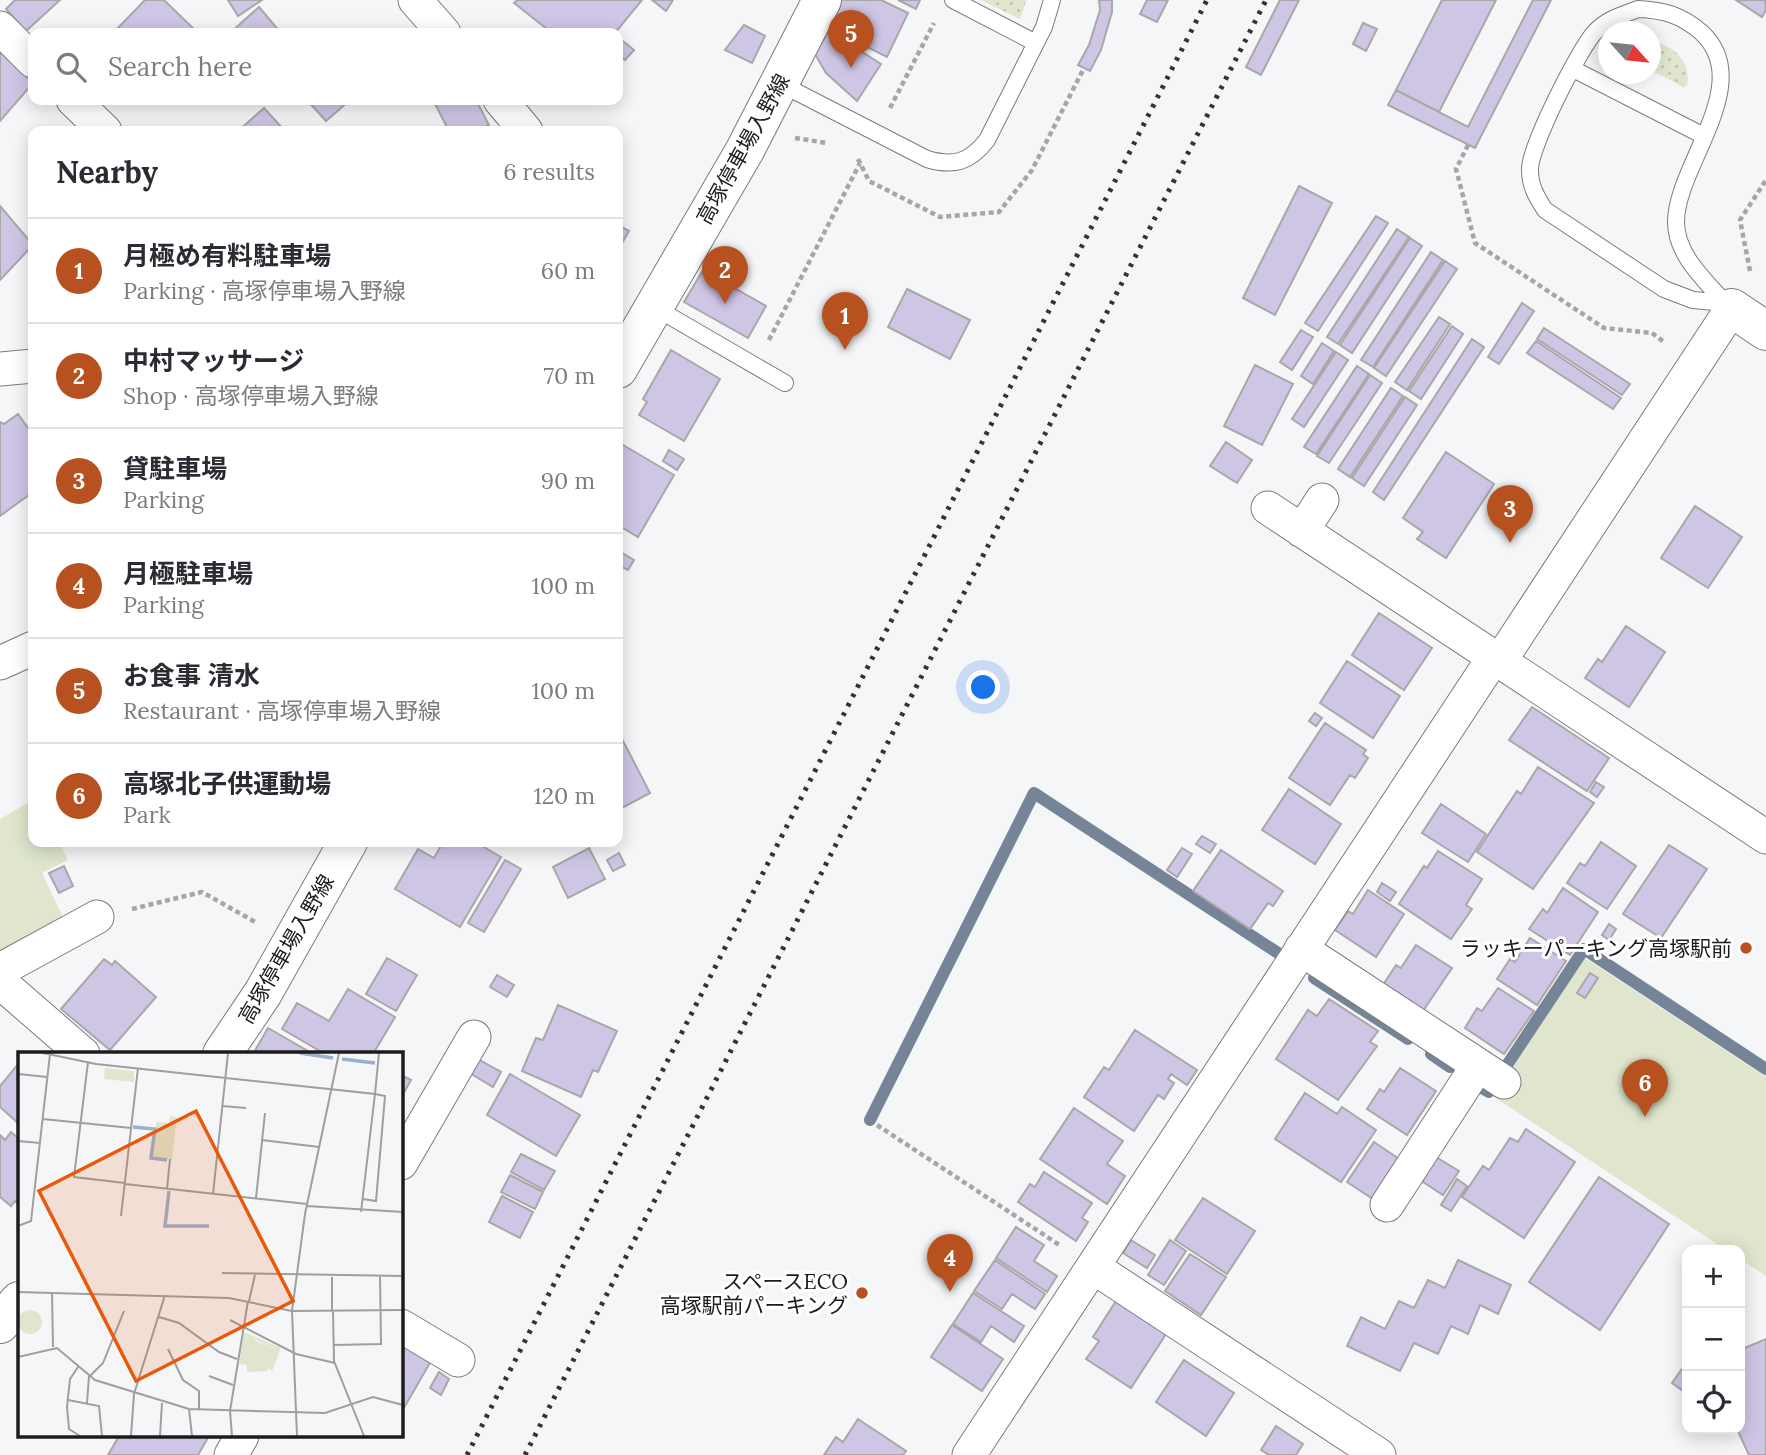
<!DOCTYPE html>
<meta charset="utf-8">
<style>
:root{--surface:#fff;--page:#f7f7f7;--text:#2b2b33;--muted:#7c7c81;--line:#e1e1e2;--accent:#b75220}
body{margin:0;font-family:Lora,"Noto Sans JP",serif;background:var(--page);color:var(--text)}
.controls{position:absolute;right:21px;bottom:21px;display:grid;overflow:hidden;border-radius:14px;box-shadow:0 4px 18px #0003}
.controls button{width:63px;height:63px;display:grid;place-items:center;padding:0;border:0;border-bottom:2px solid var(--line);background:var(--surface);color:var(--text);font:35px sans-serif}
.compass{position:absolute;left:1598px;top:21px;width:63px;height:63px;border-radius:50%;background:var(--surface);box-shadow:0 4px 18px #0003;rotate:117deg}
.you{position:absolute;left:984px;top:688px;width:24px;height:24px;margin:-18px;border:5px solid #fff;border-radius:50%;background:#1a73e8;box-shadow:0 0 0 10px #1a73e833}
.badge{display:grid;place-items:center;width:46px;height:46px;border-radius:50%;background:var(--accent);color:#fff;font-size:23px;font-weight:700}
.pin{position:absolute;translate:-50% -58px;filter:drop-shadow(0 2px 4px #0008)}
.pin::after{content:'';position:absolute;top:37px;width:24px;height:21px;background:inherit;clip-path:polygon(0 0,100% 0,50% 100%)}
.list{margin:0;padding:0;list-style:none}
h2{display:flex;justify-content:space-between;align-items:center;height:91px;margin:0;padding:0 28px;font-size:30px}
h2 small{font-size:23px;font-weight:400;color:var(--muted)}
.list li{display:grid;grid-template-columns:46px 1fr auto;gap:21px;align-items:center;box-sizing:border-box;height:105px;padding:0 28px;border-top:2px solid var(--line)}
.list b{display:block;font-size:26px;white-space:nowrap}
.list p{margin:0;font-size:23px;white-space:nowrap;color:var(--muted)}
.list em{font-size:23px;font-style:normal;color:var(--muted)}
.icon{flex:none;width:38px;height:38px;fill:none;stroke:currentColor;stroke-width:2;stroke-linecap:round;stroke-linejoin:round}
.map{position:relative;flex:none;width:1766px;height:1455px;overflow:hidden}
.search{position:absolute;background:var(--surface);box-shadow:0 4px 18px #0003;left:28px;top:28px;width:595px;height:77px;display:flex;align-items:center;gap:18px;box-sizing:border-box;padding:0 24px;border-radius:14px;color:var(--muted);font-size:26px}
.panel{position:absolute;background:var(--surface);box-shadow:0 4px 18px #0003;left:28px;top:126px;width:595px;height:721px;border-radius:14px}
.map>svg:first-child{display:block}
.grass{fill:url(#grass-dots)}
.park{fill:#dfe6cd}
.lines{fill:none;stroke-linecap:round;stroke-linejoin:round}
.stream{stroke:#758497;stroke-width:12}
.building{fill:#cfc6e6;stroke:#a8a7a9;stroke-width:2}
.lane-casing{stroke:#7b7c7d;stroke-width:18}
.street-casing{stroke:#7b7c7d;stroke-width:35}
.secondary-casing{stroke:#7b7c7d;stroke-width:40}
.path{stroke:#a5a6a7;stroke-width:4.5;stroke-dasharray:5 3.5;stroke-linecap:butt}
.lane{stroke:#fff;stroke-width:16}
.street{stroke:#fff;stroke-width:33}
.secondary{stroke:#fff;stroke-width:38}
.rail{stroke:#333334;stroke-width:5;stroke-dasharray:3.5 7;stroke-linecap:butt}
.poi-dot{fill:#b75220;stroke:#fff;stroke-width:2.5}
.labels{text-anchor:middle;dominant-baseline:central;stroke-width:6;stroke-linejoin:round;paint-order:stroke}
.street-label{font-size:21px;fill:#1c1c1d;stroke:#fff}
.poi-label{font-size:21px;fill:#1c1c1d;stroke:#fff;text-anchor:end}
.inset-river{fill:none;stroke:#9bb1cb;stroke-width:3.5}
.inset-road{fill:none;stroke:#9e9fa0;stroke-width:2}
.view{fill:#e8590c;fill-opacity:0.15;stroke:#e8590c;stroke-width:3.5}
.inset-edge{fill:none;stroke:#1c1c1d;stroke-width:3.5}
</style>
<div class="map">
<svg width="1766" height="1455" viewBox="0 0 1766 1455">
<defs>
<pattern id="grass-dots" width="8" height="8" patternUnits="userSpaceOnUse" patternTransform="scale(1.75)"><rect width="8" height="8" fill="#dfe6cd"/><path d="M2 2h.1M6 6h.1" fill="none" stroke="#bfc5b0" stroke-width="1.8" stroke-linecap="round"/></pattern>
</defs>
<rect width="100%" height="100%" fill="#f5f6f8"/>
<!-- grass -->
<path class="grass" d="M981,0h45v1l-6,18z
M1650,41c22,3 42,20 37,44l-4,2 -32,-17z"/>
<!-- park -->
<path class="park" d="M33,800v42h26l9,18 -26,13 22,47 -64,35v-136z
M1585,958l181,119v199l-26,-17v-9h-14l-232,-153z"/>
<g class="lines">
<!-- stream -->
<path class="stream" d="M1314,978l94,61
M1431,1054l19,13
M1505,1068l79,-119 182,120
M1480,1087l9,5 2,-3
M870,1120l164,-327 244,160"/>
</g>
<!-- building -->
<path class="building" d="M15,0h45l-34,31 -20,-22z
M145,0h19l32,31 -3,2h-80z
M228,0h34l-24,16z
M517,0h125l-27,33h-63l-38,-30z
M652,0h21l-7,11z
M840,0h41l27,13 -21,44 -60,-30z
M898,0h22l-4,9z
M1099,0h13v12l-11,38 -11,21 -12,-6 11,-20 11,-35z
M1147,0h21l-11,22 -17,-8z
M1280,0h19l-38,75 -15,-8z
M1442,0h54l-57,112 -43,-22z
M1533,0h18l-76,148 -87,-43 8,-15 72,37z
M1736,0h29l1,10 -4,7z
M259,7l22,26h-51z
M1363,23l14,6 -11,22 -13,-7z
M744,25l21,11 -13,27 -27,-13z
M829,31l52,33 -24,37 -31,-28 -11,-19z
M618,37l16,13 -9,10 -7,-6z
M0,51l33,32 -33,38z
M307,100h43l-24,21z
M433,100h43l13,25 -13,6h-27z
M264,108l21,23h-47z
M1299,186l33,17 -57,112 -32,-17z
M0,206l33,39 -33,35z
M1376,216l12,7 -70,108 -13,-8z
M618,225l11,6 -11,19z
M1397,229l12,8 -71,107 -11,-7z
M1410,238l12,8 -70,107 -12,-8z
M1431,252l12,8 -70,107 -12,-7z
M1445,261l12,8 -71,107 -12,-8z
M703,270l63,36 -18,32 -64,-36z
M907,289l63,31 -20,39 -62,-32z
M1522,303l12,8 -35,53 -11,-7z
M1439,317l11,7 -43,66 -12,-8z
M1452,326l11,8 -42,65 -12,-8z
M1544,328l86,56 -8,11 -85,-56z
M1301,330l12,7 -21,33 -12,-8z
M1472,339l12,8 -100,153 -11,-8z
M1536,341l85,57 -8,11 -86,-56z
M1322,343l12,8 -21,33 -12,-8z
M671,350l49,29 -36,62 -45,-26 8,-13 -4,-3z
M1336,352l12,8 -44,67 -12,-8z
M1255,365l38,19 -31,61 -38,-19z
M1357,366l12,8 -53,80 -12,-7z
M1370,375l12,8 -53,80 -12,-7z
M1391,388l12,8 -53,81 -12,-8z
M1405,397l12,8 -53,81 -12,-8z
M18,414l15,21v57l-33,24v-94l4,2z
M618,442l56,33 -36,62 -20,-12z
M1226,442l26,18 -15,23 -27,-17z
M669,450l15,9 -7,11 -14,-9z
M1446,452l48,32 -48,74 -29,-19 6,-7 -20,-14z
M1695,506l47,31 -34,51 -47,-30z
M619,551l15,9 -6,10 -10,-5z
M1379,613l53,35 -28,42 -52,-35z
M1626,626l39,26 -36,55 -44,-29 13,-19 4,3z
M1347,661l53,35 -27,42 -53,-35z
M1532,707l77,51 -22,33 -78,-51z
M1315,713l7,5 -6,8 -7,-5z
M1325,723l41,27 -3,4 5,4 -13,20 -5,-3 -20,30 -41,-27z
M621,737l29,56 -32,17v-72z
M1538,767l56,36 -61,86 -56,-37 40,-61 4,3z
M1596,782l8,5 -7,10 -7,-5z
M1289,789l52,35 -26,40 -53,-34z
M1441,804l45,30 -18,28 -46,-29z
M1202,836l14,8 -6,9 -14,-9z
M443,842h32l26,15 -41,70 -65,-38 23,-40 16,9z
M1601,842l35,24 -29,43 -40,-26 13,-20 5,3z
M1669,845l38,24 -46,69 -38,-24z
M589,848l16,31 -37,19 -15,-31z
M1182,848l10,6 -15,23 -10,-7z
M1221,850l62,41 -10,15 -5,-3 -18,26 -57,-38z
M1438,851l44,28 -16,26 6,4 -21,30 -52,-35 25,-38 3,2z
M619,853l6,12 -12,6 -6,-11z
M505,860l16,9 -37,63 -16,-9z
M64,866l9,20 -14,7 -10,-20z
M1382,883l14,9 -6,9 -13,-9z
M1563,888l35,24 -28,43 -41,-26 14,-20 4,4z
M1368,890l36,24 -28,43 -41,-27 13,-19 5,3z
M1609,924l7,5 -7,11 -7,-5z
M1530,938l36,23 -29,44 -40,-26 13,-20 5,3z
M1416,945l36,23 -29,43 -40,-26 13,-20 5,3z
M387,958l30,17 -21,36 -30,-17z
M104,959l8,6 3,-4 41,36 -46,53 -49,-41z
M1590,973l8,5 -13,20 -8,-5z
M497,975l17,10 -7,12 -17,-10z
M1498,988l36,23 -30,43 -39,-26 12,-20 5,3z
M348,989l47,28 -22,37h-48l-43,-25 15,-26 32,18z
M1329,999l49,32 -8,11 7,4 -39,54 -62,-41 32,-49 9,6z
M558,1005l59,26 -19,41 -5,-2 -12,27 -59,-26 14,-33 7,2z
M268,1028l45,26h-60z
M1135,1030l62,40 -10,15 -16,-11 -3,5 6,4 -10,16 -6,-4 -24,36 -50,-34 20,-30 5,3z
M476,1058l25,14 -8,15 -25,-15z
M19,1063v61l-19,-17v-21z
M1400,1068l36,23 -29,44 -40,-26 13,-20 4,3z
M510,1074l70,41 -24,41 -69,-41z
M401,1075l10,5 -10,18z
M1305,1093l32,21 5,-7 34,23 -35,52 -66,-43z
M1074,1108l49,33 -16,23 18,12 -18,28 -67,-45z
M1526,1129l49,33 -51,76 -62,-41 21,-31 6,4 21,-32 8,4z
M11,1132l8,7v66l-4,-4 -4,5 -11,-9v-62l5,5z
M1374,1142l28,19 -26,40 -29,-19z
M521,1154l34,17 -11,19 -33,-18z
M1436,1157l23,14 -16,24 -23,-15z
M1044,1172l48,31 -10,15 6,4 -12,19 -58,-39 12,-18 5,3z
M510,1175l33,17 -8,17 -34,-17z
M1599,1177l70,47 -69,106 -71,-48z
M1457,1179l10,7 -16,25 -10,-6z
M502,1196l31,16 -13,26 -31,-16z
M1203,1198l52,33 -28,43 -52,-34z
M1016,1227l28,18 -10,16 23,15 -10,16 -51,-34z
M1131,1240l24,15 -8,13 -24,-15z
M1170,1240l16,11 -22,34 -16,-10z
M1190,1254l36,23 -25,38 -36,-24z
M995,1260l50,34 -10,15 -23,-15 -10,15 -28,-18z
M1458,1260l53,25 -13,29 -18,-9 -12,29 -17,-8 -13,28 -24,-11 -14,28 -53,-25 14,-29 24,12 14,-28 15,7 14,-28 17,8z
M973,1293l51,33 -10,16 -23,-16 -10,16 -28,-18z
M1116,1301l50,33 -35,54 -45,-29 13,-18 -6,-4z
M952,1325l51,34 -21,32 -51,-34z
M401,1334l34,20 -34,59z
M1766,1339v116h-17l-12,-26h3v-79z
M1184,1360l50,33 -28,43 -50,-34z
M1684,1366l3,3v13l-5,8 -10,-7z
M439,1372l10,7 -8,16 -11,-7z
M858,1419l48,32 -3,4h-79l12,-18 7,5z
M1276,1426l27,18 -7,11h-27l-8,-5z
M119,1436h90l-11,19h-90z"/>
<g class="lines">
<defs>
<path id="lane" d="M953,0l83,43
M1638,9c26,1 43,6 63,23 56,51 -25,133 -25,190 0,33 29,58 49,81l-32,-3 -29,-11 -119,-79c-9,-14 -15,-24 -15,-40 -1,-22 49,-121 65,-138 12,-13 27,-17 43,-23z
M1573,69l131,67
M781,84l146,75c27,8 43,3 60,-19l57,-113 8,-27
M654,307l131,76"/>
<path id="street" d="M415,0l29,33
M0,28l33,33
M73,100l32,31
M500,100l26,31
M0,369l33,-3
M1268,508l498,329
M1302,531l20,-31
M1500,661l232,-353
M0,663l33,-15
M1301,949l203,133
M0,970l97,-53
M0,982l83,72
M401,1163l73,-126
M1387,1205l91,-140
M1093,1267l286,188
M401,1326l57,34
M231,1455l11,-19
M969,1455l525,-798"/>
<path id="secondary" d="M1732,308l34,23
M618,369l127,-219 77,-150
M222,1054l41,-61 85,-151
M0,1324l19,-23"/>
</defs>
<!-- lane casing -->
<use href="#lane" class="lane-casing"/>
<!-- street casing -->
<use href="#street" class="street-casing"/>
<!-- secondary casing -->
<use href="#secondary" class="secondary-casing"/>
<!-- path -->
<path class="path" d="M890,108l44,-85
M795,138l32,5
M1468,145l-12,24 19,74 129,85 48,5 12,9
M858,159l11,22 71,36 59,-5 33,-42 52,-102
M1750,271l-10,-51 26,-40
M769,340l91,-177
M132,909l70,-17 55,31
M877,1125l184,121"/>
<!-- lane -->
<use href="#lane" class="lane"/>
<!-- street -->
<use href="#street" class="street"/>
<!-- secondary -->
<use href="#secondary" class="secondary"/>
<!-- rail -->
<path class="rail" d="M467,1455l740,-1455
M525,1455l741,-1455"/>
</g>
<!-- markers -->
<g class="poi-dot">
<circle cx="1746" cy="948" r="7"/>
<circle cx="862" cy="1293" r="7"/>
</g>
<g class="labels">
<!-- street labels -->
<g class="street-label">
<text transform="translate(743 149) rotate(-61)">高塚停車場入野線</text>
<text transform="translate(286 949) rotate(-60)">高塚停車場入野線</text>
</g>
<!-- poi labels -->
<g class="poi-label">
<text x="1732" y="948">ラッキーパーキング高塚駅前</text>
<text x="848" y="1281">スペースECO<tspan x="848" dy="24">高塚駅前パーキング</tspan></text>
</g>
</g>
<!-- overview -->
<g transform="translate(18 1052)">
<rect width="385" height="385" fill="#f5f6f8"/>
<path d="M0 270a12 12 0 1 1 24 0a12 12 0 1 1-24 0ZM226,280l37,16 -9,23 -4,-3 7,-19 -20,-10 -16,27z" fill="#dfe6cd"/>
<path d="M234,287l23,10 -8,22 -20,1v-7l-7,-1z" fill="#dfe6cd"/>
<path d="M87,16l29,3v11l-30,-3zM152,64l7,1 -5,43 -20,-3 4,-35 13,1z" fill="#dfe6cd"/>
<path class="inset-river" d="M282,1l33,5M324,7l33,4M115,75l22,2 -4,29 16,2M151,139l-4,35h44"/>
<path class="inset-road" d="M25,1l53,11 279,30 -14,118M70,10l-14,115 51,6M0,22l29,3M204,54l24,2M25,67l88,9M244,88l57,7M0,89l22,2M107,132l182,20M149,137l3,-30M195,142l15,-141M238,146l9,-85M345,147l13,2 9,-105 -10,-2 4,-41M289,154l96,6M103,164l17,-148M0,174l13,-5 19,-167M204,221l181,3M314,225v34M0,240l211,6 63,13 13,-97 34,-161M34,240l1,55M231,249l6,-26M315,259l1,50 30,75M141,265l20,6 40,29 18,7M212,268l66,34 39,9M315,293l48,-1 -1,-68M150,297l15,31 16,11v19M0,305l39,-9 38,32 94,29 136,4 48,-16 30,8M60,315l-8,12 -3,28 2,22 11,7M72,324l13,-13 21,-52M191,324l24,9M50,348l31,6 3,30M69,351l2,-27M171,357l3,27M113,384l3,-42 31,-99M142,384l2,-33M214,384l-2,-25 18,-110M279,384l-5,-125 111,-1"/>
<path class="view" d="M178,59l97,190 -157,80 -97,-190z"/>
<rect width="385" height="385" class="inset-edge"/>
</g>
</svg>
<div class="controls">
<button>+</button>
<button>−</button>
<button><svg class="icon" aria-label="locate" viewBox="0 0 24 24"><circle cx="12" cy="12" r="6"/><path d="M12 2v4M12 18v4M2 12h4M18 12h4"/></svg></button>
</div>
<svg class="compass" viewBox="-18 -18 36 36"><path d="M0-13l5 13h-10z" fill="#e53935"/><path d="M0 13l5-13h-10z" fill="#7c7c81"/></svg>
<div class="you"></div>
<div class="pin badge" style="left:845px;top:350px">1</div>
<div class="pin badge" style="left:725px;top:304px">2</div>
<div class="pin badge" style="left:1510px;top:543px">3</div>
<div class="pin badge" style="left:950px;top:1292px">4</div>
<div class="pin badge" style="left:851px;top:68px">5</div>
<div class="pin badge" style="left:1645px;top:1117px">6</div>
<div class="search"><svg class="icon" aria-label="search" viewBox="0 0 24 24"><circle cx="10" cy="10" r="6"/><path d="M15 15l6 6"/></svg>Search here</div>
<section class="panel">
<h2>Nearby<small>6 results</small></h2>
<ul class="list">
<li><span class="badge">1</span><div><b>月極め有料駐車場</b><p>Parking · 高塚停車場入野線</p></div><em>60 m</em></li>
<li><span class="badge">2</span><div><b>中村マッサージ</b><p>Shop · 高塚停車場入野線</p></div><em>70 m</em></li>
<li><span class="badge">3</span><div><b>貸駐車場</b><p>Parking</p></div><em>90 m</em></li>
<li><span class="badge">4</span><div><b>月極駐車場</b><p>Parking</p></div><em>100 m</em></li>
<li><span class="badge">5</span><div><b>お食事 清水</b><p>Restaurant · 高塚停車場入野線</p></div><em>100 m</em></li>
<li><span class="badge">6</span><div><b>高塚北子供運動場</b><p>Park</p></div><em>120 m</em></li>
</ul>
</section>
</div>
